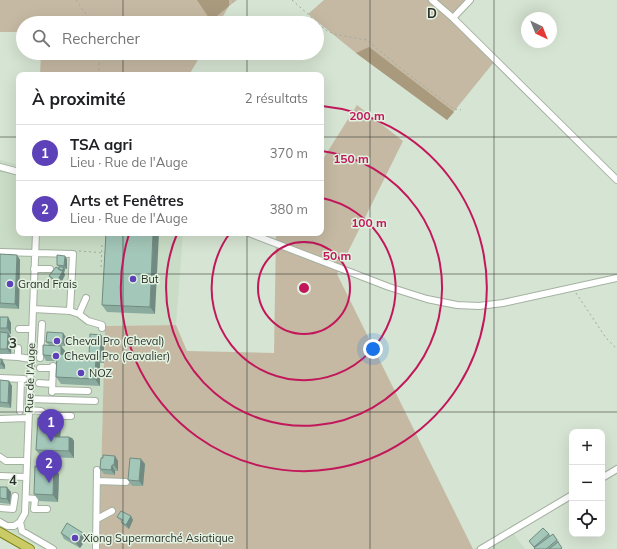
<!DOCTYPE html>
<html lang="fr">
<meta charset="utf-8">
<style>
:root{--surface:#fff;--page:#f2f2f2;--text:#202124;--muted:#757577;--line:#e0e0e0;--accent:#5d41b9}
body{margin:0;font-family:Mulish,sans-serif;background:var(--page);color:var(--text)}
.controls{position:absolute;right:12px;bottom:12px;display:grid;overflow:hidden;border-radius:8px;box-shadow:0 4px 16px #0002}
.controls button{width:36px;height:36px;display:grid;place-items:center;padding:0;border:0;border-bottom:1px solid var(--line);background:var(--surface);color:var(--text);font:20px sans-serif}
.compass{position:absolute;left:521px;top:12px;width:36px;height:36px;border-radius:50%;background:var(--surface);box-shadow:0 4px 16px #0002;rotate:137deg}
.you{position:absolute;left:373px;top:349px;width:14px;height:14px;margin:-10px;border:3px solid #fff;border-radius:50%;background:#1a73e8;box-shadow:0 0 0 6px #1a73e833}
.badge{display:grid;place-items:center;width:26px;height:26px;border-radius:50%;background:var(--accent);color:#fff;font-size:13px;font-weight:700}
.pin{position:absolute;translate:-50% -33px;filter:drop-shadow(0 1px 2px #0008)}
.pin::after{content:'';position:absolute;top:21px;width:14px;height:12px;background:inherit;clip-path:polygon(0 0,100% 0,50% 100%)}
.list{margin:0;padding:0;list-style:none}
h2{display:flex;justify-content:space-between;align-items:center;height:52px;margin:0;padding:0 16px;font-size:17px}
h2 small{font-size:13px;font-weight:400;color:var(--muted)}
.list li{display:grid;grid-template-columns:26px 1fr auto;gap:12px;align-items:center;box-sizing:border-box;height:56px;padding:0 16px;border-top:1px solid var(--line)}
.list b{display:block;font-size:15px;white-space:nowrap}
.list p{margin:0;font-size:13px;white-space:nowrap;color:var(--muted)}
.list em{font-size:13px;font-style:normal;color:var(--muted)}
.icon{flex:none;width:22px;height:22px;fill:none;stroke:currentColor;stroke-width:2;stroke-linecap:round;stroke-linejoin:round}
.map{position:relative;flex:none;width:617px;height:549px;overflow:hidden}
.search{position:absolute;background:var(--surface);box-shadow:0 4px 16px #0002;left:16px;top:16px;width:308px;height:44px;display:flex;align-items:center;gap:10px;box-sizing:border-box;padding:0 14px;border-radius:22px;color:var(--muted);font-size:15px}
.panel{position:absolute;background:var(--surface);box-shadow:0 4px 16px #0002;left:16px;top:72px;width:308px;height:164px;border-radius:8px}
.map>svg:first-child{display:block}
.built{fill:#c9dcc5}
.green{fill:#c5b9a3}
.forest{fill:#a9997d}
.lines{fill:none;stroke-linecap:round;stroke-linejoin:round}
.minor-casing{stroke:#a4b1a1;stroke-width:8}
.major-casing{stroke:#7b7f0f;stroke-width:10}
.path{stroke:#a0ab9e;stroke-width:1;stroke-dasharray:2 3;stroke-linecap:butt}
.minor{stroke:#fff;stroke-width:6}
.major{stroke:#cacb66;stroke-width:8}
.wall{fill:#8cab9f}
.shaded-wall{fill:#728b82}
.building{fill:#a3c7b9;stroke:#728b82}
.grid{fill:none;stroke:#2c322b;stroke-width:1;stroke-opacity:0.55}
.ring{fill:none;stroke:#c2185b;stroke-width:2}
.poi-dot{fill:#5d41b9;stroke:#e3f2e1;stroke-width:1.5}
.labels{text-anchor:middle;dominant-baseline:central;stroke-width:3;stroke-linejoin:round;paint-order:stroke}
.poi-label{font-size:11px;fill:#2c322b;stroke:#e3f2e1;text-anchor:start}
.street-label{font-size:11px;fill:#2c322b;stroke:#e3f2e1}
.grid-label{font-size:13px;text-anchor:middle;font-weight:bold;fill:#2c322b;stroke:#e3f2e1;stroke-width:3;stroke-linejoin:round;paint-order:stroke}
.centre{fill:#c2185b;stroke:#e3f2e1;stroke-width:2}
.ring-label{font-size:12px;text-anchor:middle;font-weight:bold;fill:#c2185b;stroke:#e3f2e1;stroke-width:3;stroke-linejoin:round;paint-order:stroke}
</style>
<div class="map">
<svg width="617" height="549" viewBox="0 0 617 549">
<rect width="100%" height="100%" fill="#d6e4d3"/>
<!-- built -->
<path class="built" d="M0,160l19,5v68h164l-7,92 -71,1 -6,223h-56l-43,-24z
M509,528l16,21h-52z"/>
<!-- green -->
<path class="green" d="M0,0h237l-8,6 -10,17h-196v9h-23z
M324,0h150l-21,22 41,40 -47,58 -91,-67 -48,-39z
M41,53h161l-13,22h-149z
M357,105l46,36 -66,133 136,275h-374l6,-223 71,-1 11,26 87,2 2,-118 1,-2h44v-71z"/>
<!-- forest -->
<path class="forest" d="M197,0h32v6l-18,15z
M369,47l85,65 -7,8 -91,-67z"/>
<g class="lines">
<defs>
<path id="minor" d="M432,0l21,18 164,162
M453,18l17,-18
M0,167l19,5
M249,233l140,54 38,12 30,6 22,1 24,-3 114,-25
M0,252l73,2 -3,57
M34,269h16
M33,309l37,2 9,3 9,7 14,4v3
M79,314l7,-16
M19,329h13
M18,348v9l13,2
M0,356l18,1
M40,358l2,-34
M40,368h13
M0,378l24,1
M39,383l13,1
M52,390l36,1
M52,392l1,-26
M29,399l66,2
M29,410l12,1 7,5h23
M20,411l1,-32
M0,419l28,-1
M0,457l6,4h20
M1,476l24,1
M602,478l15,-9
M97,481l29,1
M26,498l9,1 -1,10h13
M0,508l13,1 2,-13
M97,519l15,-8
M0,522l7,4h7l6,-4 5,-9 11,-280
M20,522l2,9 31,18
M96,549l1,-79
M481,549l91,-54"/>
<path id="major" d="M0,532l30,17"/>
</defs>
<!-- minor casing -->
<use href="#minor" class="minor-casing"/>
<!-- major casing -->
<use href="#major" class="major-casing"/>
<!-- path -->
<path class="path" d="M76,0l16,23
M292,0l35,31 11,4 29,5 37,31 50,38 7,1
M213,18l22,-18
M99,53v22
M234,233l9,3
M79,251l26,2
M101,267l1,-22
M576,293l30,45 11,11"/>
<!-- minor -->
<use href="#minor" class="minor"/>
<!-- major -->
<use href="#major" class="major"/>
</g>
<!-- wall -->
<path class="wall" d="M106,233l49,81 -48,-2 -5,-7z
M0,254l17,1 3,5 -1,49 -19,-1z
M67,259v10h-2l-1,4 1,2 -5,10 -8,-5 -3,-4 9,-7 1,-2 -2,-2z
M0,317h8l3,6v11h-2l3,4 -1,16h-11z
M101,335l3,5v23h-4v23l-39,-2 -5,-7v-16h-10l-3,-6 6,-10 -3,-3 20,-5 -1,9h-4l4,5v3l24,1z
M0,359l5,6v4h-5z
M0,380l9,1 3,5 -1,22 -11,-1z
M61,426l-1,11 12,1 2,3v17l-33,-1 -5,-7z
M115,456l3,5v10h-3v4l-11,-1 -4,-5z
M141,459l4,5 -2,22h-11l-4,-6z
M59,474l-1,28 -19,-1 -5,-7z
M0,487l11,5 -1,12 -10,-1z
M131,516l2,4 -4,9 -5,-3 -3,-4h1l-5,-5z
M61,533l26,5 -7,10 -16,-9z
M549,534l2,2 -4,3 6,-5 6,8 -1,1 4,6h-27l-6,-8z"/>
<!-- shaded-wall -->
<path class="shaded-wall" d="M153,233h6l-4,81 -5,-7z
M17,255l3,5 -1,49 -4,-5z
M65,256l2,3v10l-3,-3z
M64,267l1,2 -1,4 1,2 -5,10 -3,-4z
M8,317l3,6v11l-4,-6z
M8,333l4,5 -1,16 -4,-5z
M63,333l3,4 -1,9 -2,-3z
M101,335l3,5v23l-4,-6z
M61,346l4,5v10l-4,-5z
M96,356l4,7v23l-5,-7z
M2,359l3,6v4l-4,-5z
M9,381l3,5 -1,22 -3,-5z
M56,418l5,8 -1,14 -5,-3z
M69,437l3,1 2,3v17l-5,-7z
M115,456l3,5v10l-4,-6z
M141,459l4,5 -2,22 -4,-5z
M112,465l3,6v4l-4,-5z
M54,467l5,7 -1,28 -5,-7z
M7,487l4,5 -1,12 -3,-5z
M131,516l2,4 -4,9 -3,-4z
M83,533l4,5 -7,10 -4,-5z"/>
<!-- building -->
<path class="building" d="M106,233h47l-3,74 -48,-2z
M0,254l17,1 -2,49 -15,-1z
M57,255l8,1 -1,10 -7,-1z
M56,267l7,4 -6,10 -8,-5z
M59,267h5l-2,4 -4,-2z
M0,317h8l-1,11h-7z
M0,332l8,1 -1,16h-7z
M47,332l16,1v10l-17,-1z
M90,334l11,1 -1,22h-3l-1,-1 -7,-1z
M43,345l18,1v8h-4v2l-14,-1z
M57,354l39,2 -1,23 -39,-2z
M0,359h2l-1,5h-1z
M0,380l9,1 -1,22 -8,-1z
M38,418h18l-1,19h14v14l-33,-1z
M103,455l12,1 -1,9h-2l-1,5 -11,-1 1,-11h2z
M130,458l11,1 -2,22 -11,-1z
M35,466l19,1 -1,28 -19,-1z
M0,487h7v12l-7,-1z
M121,511l10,5 -5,9 -5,-3 2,-2 -6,-3z
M67,523l16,10 -7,10 -15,-10z
M543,528l6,6 -15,13 -5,-6z
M553,534l4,6 -11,9h-11l-1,-1z
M558,542l4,6 -2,1h-11z"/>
<!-- grid -->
<path class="grid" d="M123,0v23M247,0v23M370,0v549M494,0v549M123,53v22M247,53v22M0,137h19M321,137h296M123,233v316M247,233v316M0,274h617M0,412h617"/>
<!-- distance rings -->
<g class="ring">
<circle cx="304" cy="288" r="46"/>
<path d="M322 198A92 92 0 1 1 230 233"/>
<path d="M322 151A138 138 0 1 1 177 234"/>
<path d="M322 106A183 183 0 1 1 129 234"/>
</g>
<!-- markers -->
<g class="poi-dot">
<circle cx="133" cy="279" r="4"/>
<circle cx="10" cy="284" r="4"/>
<circle cx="57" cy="341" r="4"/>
<circle cx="56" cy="356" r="4"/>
<circle cx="81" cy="373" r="4"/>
<circle cx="75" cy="538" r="4"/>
</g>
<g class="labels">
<!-- poi labels -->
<g class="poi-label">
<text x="141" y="279">But</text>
<text x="18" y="284">Grand Frais</text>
<text x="65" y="341">Cheval Pro (Cheval)</text>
<text x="64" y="356">Cheval Pro (Cavalier)</text>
<text x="89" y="373">NOZ</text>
<text x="83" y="538">Xiong Supermarché Asiatique</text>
</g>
<!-- street labels -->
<g class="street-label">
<text transform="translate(30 378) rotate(-88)">Rue de l'Auge</text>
</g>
</g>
<g class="grid-label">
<text x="432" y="18">D</text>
<text x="13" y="348">3</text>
<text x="13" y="485">4</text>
</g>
<circle cx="304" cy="288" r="6" class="centre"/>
<g class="ring-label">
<text x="367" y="120">200 m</text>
<text x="351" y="163">150 m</text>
<text x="369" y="227">100 m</text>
<text x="337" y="260">50 m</text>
</g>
</svg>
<div class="controls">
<button>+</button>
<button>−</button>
<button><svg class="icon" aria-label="locate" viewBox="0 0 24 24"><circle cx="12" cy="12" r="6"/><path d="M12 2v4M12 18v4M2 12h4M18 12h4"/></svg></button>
</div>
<svg class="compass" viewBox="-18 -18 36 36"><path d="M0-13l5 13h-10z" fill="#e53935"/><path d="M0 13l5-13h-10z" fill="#757577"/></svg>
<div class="you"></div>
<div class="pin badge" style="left:51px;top:442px">1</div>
<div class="pin badge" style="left:49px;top:483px">2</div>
<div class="search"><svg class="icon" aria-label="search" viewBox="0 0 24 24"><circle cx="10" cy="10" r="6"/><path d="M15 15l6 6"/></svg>Rechercher</div>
<section class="panel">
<h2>À proximité<small>2 résultats</small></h2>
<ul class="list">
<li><span class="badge">1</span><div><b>TSA agri</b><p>Lieu · Rue de l'Auge</p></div><em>370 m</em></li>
<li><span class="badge">2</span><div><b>Arts et Fenêtres</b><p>Lieu · Rue de l'Auge</p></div><em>380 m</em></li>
</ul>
</section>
</div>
